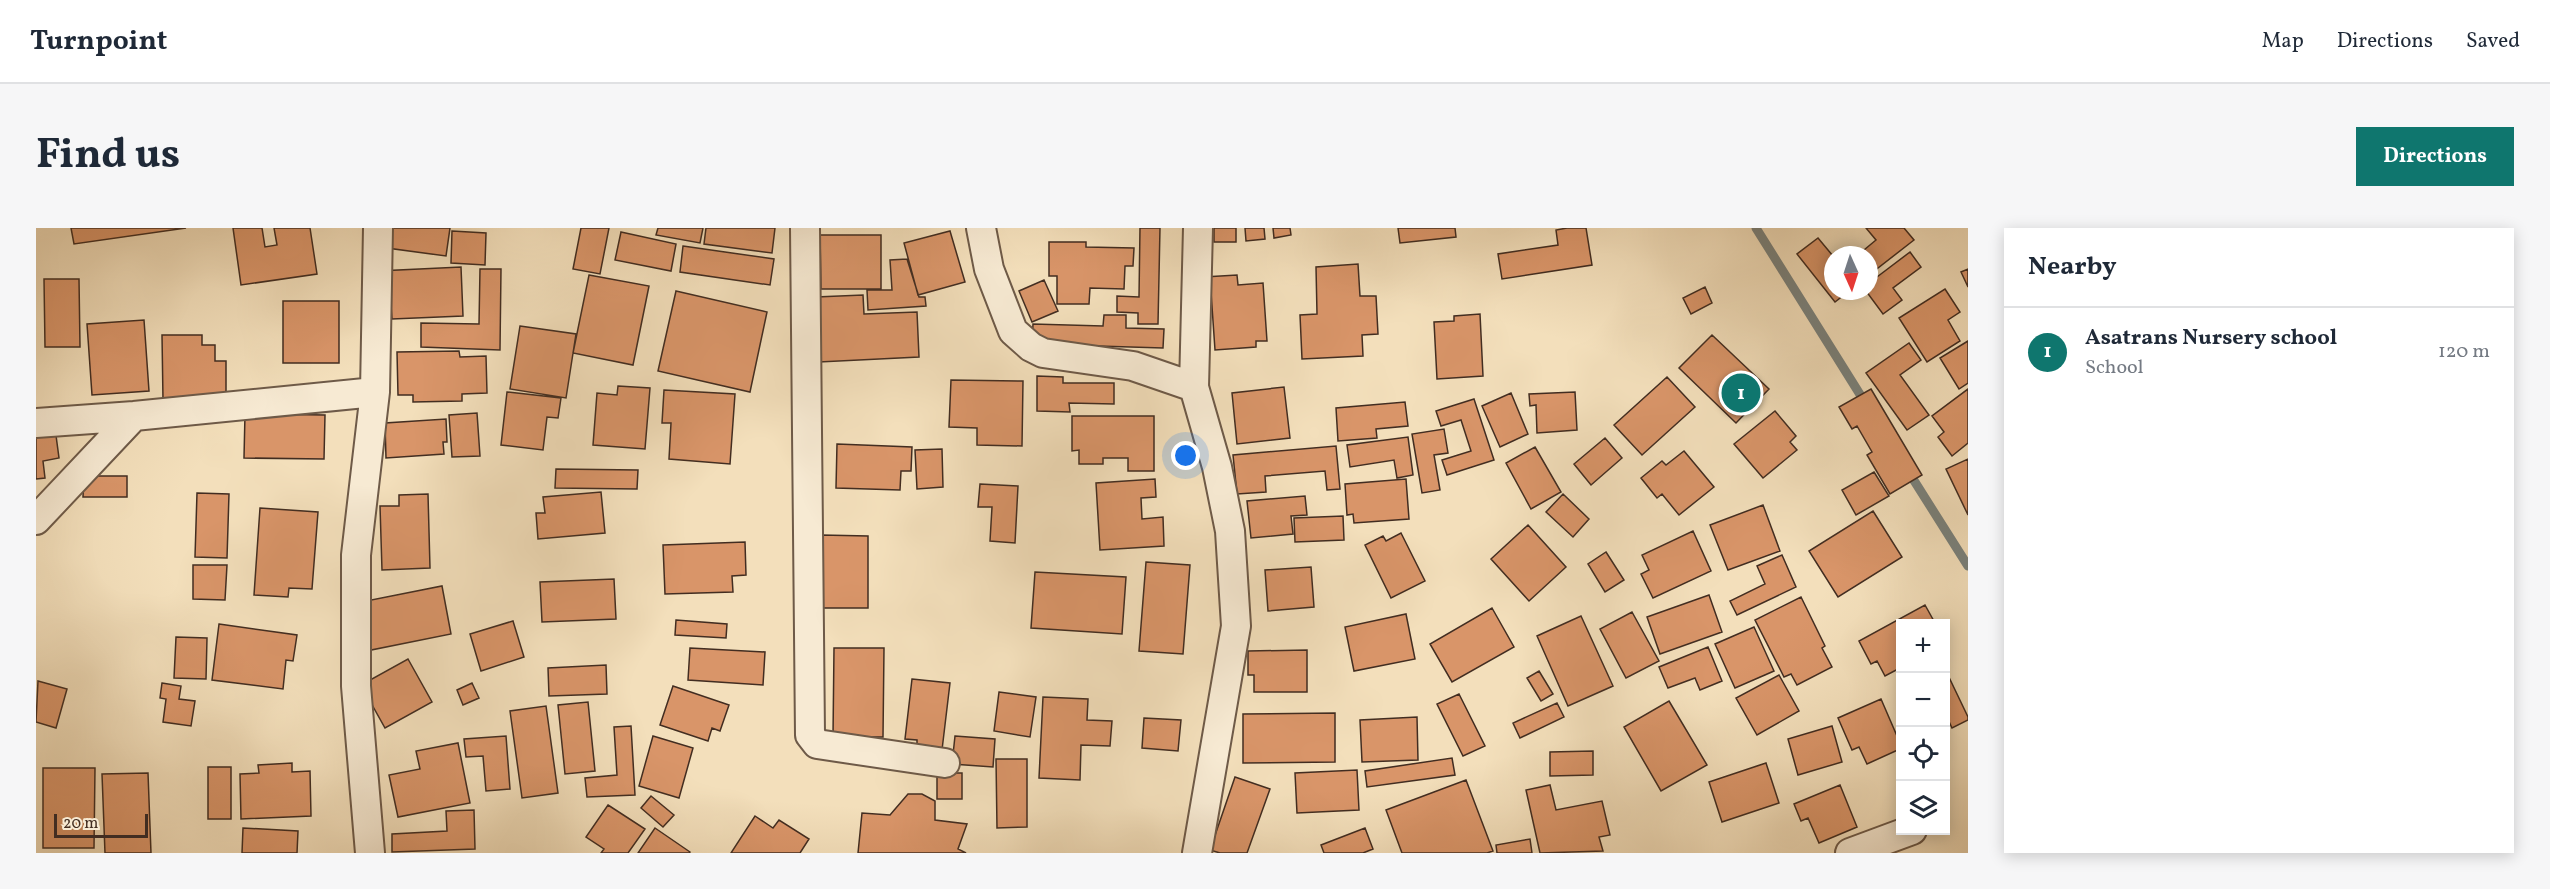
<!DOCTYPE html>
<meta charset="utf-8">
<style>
:root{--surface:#fff;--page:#f6f6f7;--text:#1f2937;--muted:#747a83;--line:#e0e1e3;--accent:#0f766e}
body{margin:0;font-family:Vollkorn,serif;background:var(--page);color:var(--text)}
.controls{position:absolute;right:18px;bottom:18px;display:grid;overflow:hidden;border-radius:0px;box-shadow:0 3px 15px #0003}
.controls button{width:54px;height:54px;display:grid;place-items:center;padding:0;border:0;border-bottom:2px solid var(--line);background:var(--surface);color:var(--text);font:30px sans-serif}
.compass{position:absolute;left:1788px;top:18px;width:54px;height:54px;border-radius:50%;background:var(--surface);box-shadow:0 3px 15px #0003;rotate:177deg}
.scale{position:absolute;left:18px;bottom:15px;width:94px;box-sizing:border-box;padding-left:6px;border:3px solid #422d21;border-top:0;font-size:16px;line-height:21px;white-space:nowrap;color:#422d21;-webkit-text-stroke:4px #f7ead3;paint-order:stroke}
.you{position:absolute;left:1150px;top:228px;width:21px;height:21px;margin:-15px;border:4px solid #fff;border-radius:50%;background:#1a73e8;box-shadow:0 0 0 9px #1a73e833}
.badge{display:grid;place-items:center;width:39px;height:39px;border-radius:50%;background:var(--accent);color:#fff;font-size:20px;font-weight:700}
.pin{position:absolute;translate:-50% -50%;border:3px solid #fff;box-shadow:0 2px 6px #0006}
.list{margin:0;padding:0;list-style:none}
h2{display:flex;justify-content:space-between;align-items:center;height:78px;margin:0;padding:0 24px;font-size:26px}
h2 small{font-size:20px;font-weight:400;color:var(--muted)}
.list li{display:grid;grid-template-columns:39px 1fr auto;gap:18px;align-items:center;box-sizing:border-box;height:90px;padding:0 24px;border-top:2px solid var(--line)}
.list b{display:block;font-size:22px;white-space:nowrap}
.list p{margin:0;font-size:20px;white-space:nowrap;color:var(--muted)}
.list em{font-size:20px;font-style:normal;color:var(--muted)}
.icon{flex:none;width:33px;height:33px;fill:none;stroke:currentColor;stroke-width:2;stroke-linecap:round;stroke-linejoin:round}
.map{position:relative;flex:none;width:1932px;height:625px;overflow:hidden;border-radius:0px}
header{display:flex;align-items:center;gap:36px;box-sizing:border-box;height:84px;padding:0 30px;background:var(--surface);border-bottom:2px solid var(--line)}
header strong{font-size:28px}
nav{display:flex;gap:33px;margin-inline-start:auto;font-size:21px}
.intro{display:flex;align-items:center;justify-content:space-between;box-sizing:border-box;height:144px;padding:0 36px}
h1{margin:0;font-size:42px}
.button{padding:15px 27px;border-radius:0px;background:var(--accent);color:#fff;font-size:21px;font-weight:700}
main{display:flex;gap:36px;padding:0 36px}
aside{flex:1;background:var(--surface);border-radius:0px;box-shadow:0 3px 15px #0003}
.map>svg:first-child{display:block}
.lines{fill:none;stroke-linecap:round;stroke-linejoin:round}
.stream{stroke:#7a827d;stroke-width:9}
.building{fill:#d99569;stroke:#422d21;stroke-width:1.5}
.minor-casing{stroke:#6e5a48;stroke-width:32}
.minor{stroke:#f7ead3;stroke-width:28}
</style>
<header>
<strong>Turnpoint</strong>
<nav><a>Map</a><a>Directions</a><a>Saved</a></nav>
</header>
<div class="intro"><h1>Find us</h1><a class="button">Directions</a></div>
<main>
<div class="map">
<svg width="1932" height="625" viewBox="0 0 1932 625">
<rect width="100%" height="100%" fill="#f3dfbb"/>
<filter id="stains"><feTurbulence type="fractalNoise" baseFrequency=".00333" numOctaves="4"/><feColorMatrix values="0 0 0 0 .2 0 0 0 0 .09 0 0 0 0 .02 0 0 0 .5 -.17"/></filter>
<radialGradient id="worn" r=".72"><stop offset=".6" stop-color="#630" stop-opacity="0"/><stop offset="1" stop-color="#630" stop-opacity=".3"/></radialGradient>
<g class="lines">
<!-- stream -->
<path class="stream" d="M1720,0l110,176
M1872,243l60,95"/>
</g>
<!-- building -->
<path class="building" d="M35,0h115l-112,16z
M197,0h29l3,19 12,-2 -3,-17h36l7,46 -76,11z
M354,0h60l-4,28 -59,-8z
M545,0h28l-9,46 -27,-5z
M622,0h45l-3,15 -44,-8z
M670,0h69l-3,25 -68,-9z
M1104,0h20l-2,96h-20v-11l-21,-1v-16l22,1z
M1178,0h22v14h-22z
M1209,0h19l1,11 -19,2z
M1237,0h17l1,7 -17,3z
M1362,0h57l1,9 -56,6z
M1531,0h19l6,37 -90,14 -4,-25 60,-9 -2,-15z
M1830,0h38l10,12 -45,35v-20h-11l18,-15z
M416,3l34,2 -1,32 -34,-2z
M914,3l15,51 -47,13 -14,-52z
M585,4l55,12 -5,27 -56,-11z
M784,7h61v54h-60z
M1782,10l15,18v35h16l-14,11 -38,-48z
M1013,14h37v5l48,1 -1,18h-8l-1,23 -34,-1 -1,16h-32v-28h-8z
M647,18l91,13 -4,26 -90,-13z
M1874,24l11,15 -28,21 9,12 -19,14 -17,-23h3v-8z
M871,31l12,38h6l1,9 -58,4 -1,-20h25l-2,-30z
M1322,36l2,32h16l2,38 -16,1 1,21 -61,3 -2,-44 17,-1 -1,-47z
M425,39l2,49 -71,3 -2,-27 -12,-21z
M444,41h21l-1,81 -79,-3v-24l58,1z
M1932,41v18l-7,-15z
M553,47l60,11 -16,79 -60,-12z
M1201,47l1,10 25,-2 4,58h-11v6l-41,3 -4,-58h-6l-1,-15z
M8,51h35l1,68h-35z
M1008,52l14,31 -26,11 -13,-31z
M1669,59l7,16 -21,11 -8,-16z
M1909,61l15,23 -12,8 12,21 -33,21 -28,-44z
M640,63l91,21 -17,80 -92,-21z
M827,67l1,19 53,-2 2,45 -100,5 -3,-65z
M247,73h56v62h-56z
M1444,86l3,62 -46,3 -3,-57 20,-1v-5z
M1068,87h22v13l38,1 -1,19 -131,-4 1,-20 70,2z
M108,92l5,71 -57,4 -5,-71z
M484,98l56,8 -10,64 -56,-9z
M126,107h40v10h13v16h11v39h-63z
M1676,107l57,54 -33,34 -57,-55z
M1932,113v42l-9,6 -19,-31z
M1873,115l12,17 -21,15 29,40 -22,15 -41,-57z
M423,123l1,6 26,-1 1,37 -25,1v7l-49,1v-7h-15l-1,-43z
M1001,148l26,1v6h51v21l-45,-1 1,9 -33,-1z
M1631,149l28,30 -53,48 -28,-30z
M915,152l72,1 -1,65 -45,-1v-17l-28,-1z
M582,158l32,2 -5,61 -52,-4 4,-52 20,2z
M1248,159l6,51 -53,6 -5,-51z
M1835,161l51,86 -32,19 -23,-39 5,-3 -15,-26 -5,3 -13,-22z
M1932,161v54l-16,13 -14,-19 6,-5 -12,-16z
M628,162l71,4 -5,70 -61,-5 2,-36h-9z
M471,164l54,6 -3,20 -11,-1 -4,33 -42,-5z
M1539,164l2,38 -40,3 -1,-28 -6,1 -1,-12z
M1475,165l17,41 -28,13 -18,-41z
M1438,171l20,61 -47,15 -5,-15 29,-9 -10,-31 -20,6 -5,-15z
M1369,174l3,24 -32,3 1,9 -39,3 -2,-33z
M1739,183l21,25 -6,6 7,8 -34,28 -29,-34z
M441,185l3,43 -28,1 -3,-42z
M209,186l80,1 -1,44 -80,-1z
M1036,188h82v55h-26v-13h-25v6h-24v-14l-7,1z
M410,191l1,23h-4l1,12 -58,4 -1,-35z
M19,200l4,30 -16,3 2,17 -9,1v-48z
M1408,201l4,24 -14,2 6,35 -18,3 -10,-59z
M1372,209l5,38 -16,3 -3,-18 -44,7 -3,-22z
M1569,210l17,20 -31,27 -17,-21z
M801,216l75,3 -1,24h-10l-1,19 -64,-2z
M1300,218l4,43 -13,1 -2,-19 -60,5 1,16 -29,2 -4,-39z
M1499,219l26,45 -30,17 -25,-46z
M906,221l1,38 -26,2 -2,-39z
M1648,223l30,36 -35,28 -17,-21 -5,4 -16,-20 21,-17 4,4z
M1932,231v56l-22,-46z
M520,241l82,1 -1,19 -82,-1z
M1838,244l15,24 -33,19 -14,-25z
M48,248h43v21h-44z
M1119,251l1,18 -15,1 1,21 21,-2 1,29 -64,4 -4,-67z
M1370,251l3,40 -55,4 -1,-9 -6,1 -2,-31z
M944,256l38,2 -3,57 -25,-2 2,-34h-14z
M565,264l4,41 -67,6 -2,-26h9l-2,-16z
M161,265l32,1 -2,64 -32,-1z
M392,266l2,74 -48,2 -2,-64h19v-11z
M1527,266l26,25 -16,18 -27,-25z
M1269,268l2,19 -16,1 2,18 -42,4 -4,-37z
M1727,277l17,46 -52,19 -18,-45z
M224,280l58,4 -6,77 -23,-1 -1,9 -34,-2z
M1837,283l29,46 -64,40 -29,-46z
M1307,288l1,24 -49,2 -1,-24z
M1492,297l38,42 -37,34 -38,-42z
M1657,303l18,40 -58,27 -12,-24 8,-4 -7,-15z
M1365,305l24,48 -34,17 -26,-53 18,-9 3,5z
M785,307l47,1v72h-48z
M709,314l1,33 -14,1 1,16 -68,2 -2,-49z
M1570,324l18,28 -19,12 -17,-28z
M1746,327l14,32 -59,28 -7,-14 35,-17 -8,-18z
M1110,334l44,3 -7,89 -44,-3z
M157,337h34l-2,35 -32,-1z
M1275,339l3,40 -46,4 -3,-41z
M999,344l91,5 -4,57 -91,-6z
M578,351l2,40 -74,3 -2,-40z
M406,358l9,48 -80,16 -10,-48z
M1673,367l13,37 -62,22 -13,-37z
M1765,369l24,49 -3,2 10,19 -35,18 -6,-11 -7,3 -29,-57z
M1889,377l10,18h-35v45l-15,8 -8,-15 -6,3 -12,-23z
M1456,380l22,39 -62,35 -22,-38z
M1596,384l27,49 -33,17 -26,-49z
M1370,386l9,45 -61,12 -9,-44z
M1545,388l32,70 -45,20 -31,-70z
M640,392l51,4 -1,14 -51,-3z
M477,393l11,36 -43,14 -11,-37z
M183,396l78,11 -4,26 -7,-1 -3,29 -71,-9z
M1718,399l20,44 -39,17 -20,-44z
M140,409l31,1 -1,41 -32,-1z
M1672,419l14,34 -22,9 -5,-12 -27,10 -9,-21z
M654,420l75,4 -2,33 -75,-5z
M798,420h50l-1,89h-50z
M1271,422v42h-53v-17h-6v-24z
M372,431l24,43 -47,26 -24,-43z
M570,437l1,29 -58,2 -1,-28z
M1503,443l14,23 -12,7 -14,-23z
M1910,443l22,46v3l-16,8 -6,-13z
M1743,447l20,36 -42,24 -21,-37z
M876,451l38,4 -8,67 -25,-3v-7l-12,-1z
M2,453l29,8 -11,39 -20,-6z
M126,455l19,3 -2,13 16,2 -4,25 -28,-4 3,-23 -6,-1z
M436,455l7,15 -16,7 -6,-15z
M637,458l56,19 -9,26 -8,-3 -4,13 -48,-16z
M963,464l37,5 -6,40 -36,-6z
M1423,466l26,52 -22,10 -26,-52z
M1007,469l45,2 -1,21 25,1 -2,25 -29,-1 -1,35 -41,-2z
M1845,471l19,44v6l-33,15 -8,-17 -7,3 -14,-32z
M1633,473l38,64 -46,26 -37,-64z
M552,474l7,69 -30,3 -7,-69z
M1521,475l7,14 -44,21 -7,-15z
M510,478l12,87 -36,5 -12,-87z
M1299,485v49l-92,1v-49z
M1381,489l1,43 -56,2 -2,-42z
M1108,490l37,2 -3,31 -36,-3z
M595,498l4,69 -48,2 -2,-19 32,-3 -3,-48z
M1796,498l10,36 -44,13 -10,-36z
M470,508l4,53 -24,2 -3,-35 -17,1 -2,-18z
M617,508l40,12 -14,50 -40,-12z
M919,508l40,3 -2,28 -41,-3z
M422,515l12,60 -72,14 -9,-42 31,-6 -4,-18z
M1557,523v24l-43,1v-24z
M1416,530l3,17 -88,12 -2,-16z
M960,531h31v68l-30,1z
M256,535v9l18,-1 1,45 -70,3 -1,-45 19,-1 -1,-8z
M1730,535l13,40 -57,19 -13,-40z
M172,539h23v52h-23z
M7,540h52l-1,80h-51z
M1321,542l2,40 -62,3 -2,-40z
M112,545l3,80h-46l-3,-79z
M901,545h25v26h-25z
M1199,549l35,12 -23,64h-27l-10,-3z
M1430,552l27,71 -6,2h-85l-16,-43z
M1514,557l6,25 46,-9 8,34 -11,2 4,14 -63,2 -14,-63z
M1804,557l17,42 -38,16 -11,-25 -7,3 -7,-17z
M872,566h14l13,7v19l32,4 -9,25 8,4h-108l4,-40 28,2z
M615,568l23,19 -11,12 -22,-19z
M572,577l37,24 -17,24h-27l3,-4 -18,-12z
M438,582l1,39 -83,3v-18l55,-3 -1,-20z
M719,588l18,12 6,-8 30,19 -9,14h-69z
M207,600l55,3 -1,22h-55z
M619,600l35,24 -1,1h-51z
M1329,600l8,21 -10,4h-39l-3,-8z
M1494,611l2,14h-35l-1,-8z"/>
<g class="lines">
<defs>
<path id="minor" d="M769,0l5,507 7,9 128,19
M945,0l8,41 24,62 18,16 12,6 90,13 61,21
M0,195l98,-7 241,-24
M0,292l98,-104
M334,625l-14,-167v-131l19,-163 3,-164
M1161,625l39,-227 -6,-95 -13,-64 -23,-80 4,-159
M1814,625l62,-23"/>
</defs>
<!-- minor casing -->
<use href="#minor" class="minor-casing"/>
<!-- minor -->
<use href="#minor" class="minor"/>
</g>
<rect width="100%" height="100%" filter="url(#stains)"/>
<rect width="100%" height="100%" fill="url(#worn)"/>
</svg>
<div class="controls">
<button>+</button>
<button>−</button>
<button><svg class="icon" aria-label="locate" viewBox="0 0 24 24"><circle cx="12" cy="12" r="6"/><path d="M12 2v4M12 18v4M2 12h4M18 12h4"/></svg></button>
<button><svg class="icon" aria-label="layers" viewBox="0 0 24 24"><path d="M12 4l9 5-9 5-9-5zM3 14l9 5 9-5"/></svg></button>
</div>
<svg class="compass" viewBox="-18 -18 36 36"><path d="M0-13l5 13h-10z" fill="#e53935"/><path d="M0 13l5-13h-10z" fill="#747a83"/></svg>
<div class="scale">20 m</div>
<div class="you"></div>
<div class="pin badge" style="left:1705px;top:165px">1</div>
</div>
<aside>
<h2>Nearby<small></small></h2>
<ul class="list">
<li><span class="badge">1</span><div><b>Asatrans Nursery school</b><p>School</p></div><em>120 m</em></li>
</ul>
</aside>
</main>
